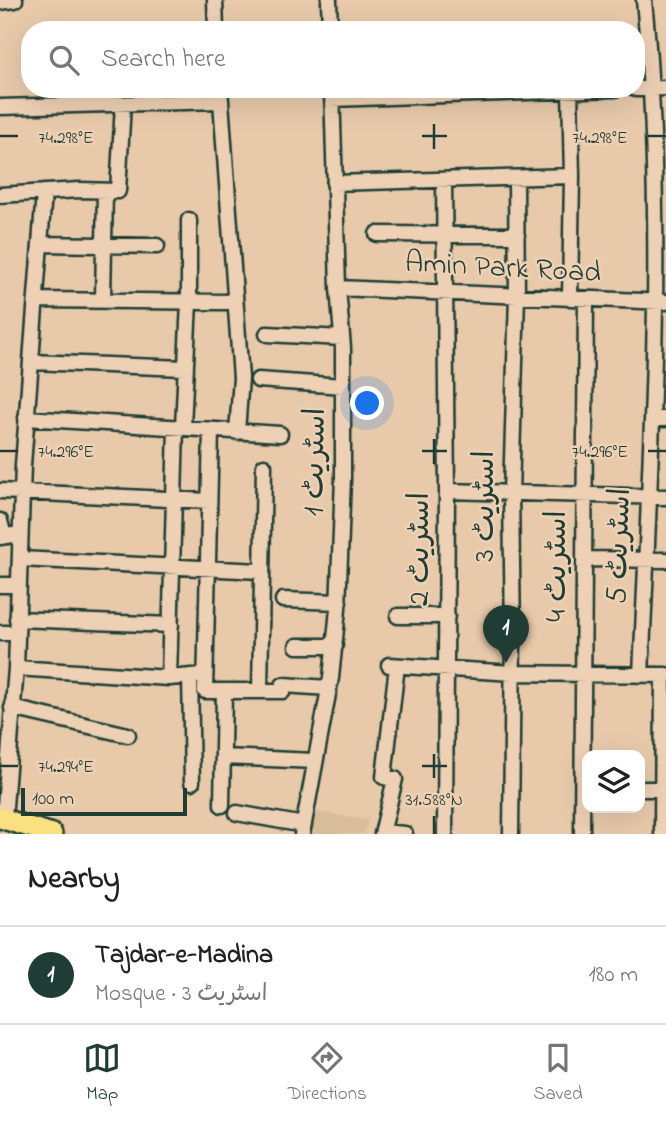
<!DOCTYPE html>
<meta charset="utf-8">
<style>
:root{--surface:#fff;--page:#f6f6f6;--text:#222;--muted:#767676;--line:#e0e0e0;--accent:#1f3d34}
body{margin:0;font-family:"Indie Flower","Playpen Sans Arabic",sans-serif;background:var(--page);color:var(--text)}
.controls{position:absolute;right:21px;bottom:21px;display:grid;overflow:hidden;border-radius:14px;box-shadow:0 7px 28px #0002}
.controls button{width:63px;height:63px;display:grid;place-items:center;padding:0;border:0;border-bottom:2px solid var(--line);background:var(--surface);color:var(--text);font:35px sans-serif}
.scale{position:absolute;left:21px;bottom:18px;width:166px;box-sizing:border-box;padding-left:7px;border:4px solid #1f3d34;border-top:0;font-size:19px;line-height:24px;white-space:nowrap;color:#1f3d34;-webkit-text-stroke:5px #eed0b4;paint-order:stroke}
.you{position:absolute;left:368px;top:404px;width:24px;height:24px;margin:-18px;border:5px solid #fff;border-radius:50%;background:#1a73e8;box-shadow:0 0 0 10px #1a73e833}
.badge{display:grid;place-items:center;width:46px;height:46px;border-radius:50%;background:var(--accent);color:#fff;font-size:23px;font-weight:700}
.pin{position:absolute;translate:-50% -58px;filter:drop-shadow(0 2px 4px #0008)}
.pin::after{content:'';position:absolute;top:37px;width:24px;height:21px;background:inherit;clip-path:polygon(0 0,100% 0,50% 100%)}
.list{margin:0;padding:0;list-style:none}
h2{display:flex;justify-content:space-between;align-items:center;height:91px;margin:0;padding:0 28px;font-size:30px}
h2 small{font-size:23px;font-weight:400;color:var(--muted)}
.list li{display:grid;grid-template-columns:46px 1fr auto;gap:21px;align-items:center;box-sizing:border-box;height:98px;padding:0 28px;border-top:2px solid var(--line)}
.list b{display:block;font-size:26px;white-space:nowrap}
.list p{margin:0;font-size:23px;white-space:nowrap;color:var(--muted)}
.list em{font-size:23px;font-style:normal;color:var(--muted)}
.icon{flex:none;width:38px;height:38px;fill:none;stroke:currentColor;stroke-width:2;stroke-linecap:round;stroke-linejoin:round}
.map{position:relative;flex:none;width:666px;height:834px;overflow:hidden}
.search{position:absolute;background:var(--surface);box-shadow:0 7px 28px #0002;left:21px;right:21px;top:21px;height:77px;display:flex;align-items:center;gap:18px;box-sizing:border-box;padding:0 24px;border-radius:28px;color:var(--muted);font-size:26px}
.sheet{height:189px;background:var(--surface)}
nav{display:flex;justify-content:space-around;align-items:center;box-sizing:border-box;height:98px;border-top:2px solid var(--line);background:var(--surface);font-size:19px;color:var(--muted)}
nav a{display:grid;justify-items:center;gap:4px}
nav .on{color:var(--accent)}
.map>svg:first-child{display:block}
.built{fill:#d9bd9a}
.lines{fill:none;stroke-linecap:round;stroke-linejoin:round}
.minor-casing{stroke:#1f3d34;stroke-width:19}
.major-casing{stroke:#1f3d34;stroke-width:24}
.minor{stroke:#eed0b4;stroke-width:14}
.major{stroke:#fbe080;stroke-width:19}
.ticks{fill:none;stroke:#1f3d34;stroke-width:2.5}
.labels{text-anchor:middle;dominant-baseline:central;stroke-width:5;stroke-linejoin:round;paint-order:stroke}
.street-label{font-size:30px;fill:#1f3d34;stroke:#eed0b4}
.ticks-label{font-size:18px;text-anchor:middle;fill:#1f3d34;stroke:#eed0b4;stroke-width:5;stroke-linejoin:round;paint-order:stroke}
</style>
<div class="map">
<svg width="666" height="834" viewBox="0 0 666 834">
<rect width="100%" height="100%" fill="#e8caaa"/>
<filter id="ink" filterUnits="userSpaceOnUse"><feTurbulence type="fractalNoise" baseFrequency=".0143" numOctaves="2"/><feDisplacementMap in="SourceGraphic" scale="14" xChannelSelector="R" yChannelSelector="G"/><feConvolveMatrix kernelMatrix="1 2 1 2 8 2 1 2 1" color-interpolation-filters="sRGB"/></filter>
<g filter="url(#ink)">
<!-- built -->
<path class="built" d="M307,810l61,10 -4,14h-62z"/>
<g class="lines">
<defs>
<path id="minor" d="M215,0l1,30
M329,0l1,30
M0,2l15,-2
M636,89l30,-1
M570,90l2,86 -2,122
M332,99l283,-10
M221,101l20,277 -4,54
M0,107l221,-6 -1,-12
M444,180l3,311 -2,343
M334,183l238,-7
M0,195l79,-5 39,1 5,-87
M377,234l140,1
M40,244l117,2
M338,288l328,14
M36,300l199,2
M103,301l2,-110
M267,334l75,4
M31,362l154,6
M258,380l85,6
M26,418l254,16
M652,419h14
M183,427l6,-125v-82
M211,431l-6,260h78v-6l46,3
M0,491l209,10
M447,491l219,6
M0,521l4,15
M0,537l20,-3
M20,559l240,12
M584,559l82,1
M0,585h19
M283,600l56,2
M398,616h49
M17,619l154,6
M0,633h17
M297,646h38
M389,665l124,8 153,2
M16,668l153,10 35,-3
M641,675c10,-225 25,-451 3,-675
M190,676l2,106
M169,678l7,-251
M260,691l4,-225
M12,708l116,27
M223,757l92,4
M640,789h26
M222,805l2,-114
M237,813l67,12
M4,819l12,-151 7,-203 21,-273
M383,832l22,2
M302,834l29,-156 7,-69 5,-131v-130l-5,-60 -6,-199
M382,834l13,-55 -11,-2 13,-111
M511,834l2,-200 -2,-141 6,-197 -1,-118
M582,834l4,-535
M662,834l1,-159"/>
<path id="major" d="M0,818l52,16"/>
</defs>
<!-- minor casing -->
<use href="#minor" class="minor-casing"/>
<!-- major casing -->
<use href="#major" class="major-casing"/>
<!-- minor -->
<use href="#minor" class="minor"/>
<!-- major -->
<use href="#major" class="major"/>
</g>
</g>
<!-- ticks -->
<path class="ticks" d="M434,124v25M0,136h18M422,136h25M648,136h18M434,439v25M0,451h18M422,451h25M648,451h18M434,754v24M0,766h18M422,766h25M434,816v18"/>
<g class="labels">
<!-- street labels -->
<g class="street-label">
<text transform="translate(503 269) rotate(3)">Amin Park Road</text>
<text transform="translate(316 462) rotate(-89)">اسٹریٹ 1</text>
<text transform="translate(486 506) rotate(-90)">اسٹریٹ 3</text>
<text transform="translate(620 546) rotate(-88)">اسٹریٹ 5</text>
<text transform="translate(421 549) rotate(-90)">اسٹریٹ 2</text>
<text transform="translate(558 566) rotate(-90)">اسٹریٹ 4</text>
</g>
</g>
<g class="ticks-label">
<text x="600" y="143">74.298°E</text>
<text x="66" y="143">74.298°E</text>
<text x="600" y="457">74.296°E</text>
<text x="66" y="457">74.296°E</text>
<text x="66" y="772">74.294°E</text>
<text x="434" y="805">31.588°N</text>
</g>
</svg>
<div class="controls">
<button><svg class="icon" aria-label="layers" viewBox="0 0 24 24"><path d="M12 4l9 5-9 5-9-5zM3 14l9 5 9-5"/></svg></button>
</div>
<div class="scale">100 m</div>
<div class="you"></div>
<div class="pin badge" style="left:506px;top:663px">1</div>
<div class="search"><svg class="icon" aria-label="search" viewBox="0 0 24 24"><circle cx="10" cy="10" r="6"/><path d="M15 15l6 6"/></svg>Search here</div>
</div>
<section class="sheet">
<h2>Nearby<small></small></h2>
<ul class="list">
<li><span class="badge">1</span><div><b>Tajdar-e-Madina</b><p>Mosque · اسٹریٹ 3</p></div><em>180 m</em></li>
</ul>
</section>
<nav>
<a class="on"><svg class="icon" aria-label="map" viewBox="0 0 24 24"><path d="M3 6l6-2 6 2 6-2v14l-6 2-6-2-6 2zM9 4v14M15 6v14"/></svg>Map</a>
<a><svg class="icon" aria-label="directions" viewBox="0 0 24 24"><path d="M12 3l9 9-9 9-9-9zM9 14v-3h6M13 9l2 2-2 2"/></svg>Directions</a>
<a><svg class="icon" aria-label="saved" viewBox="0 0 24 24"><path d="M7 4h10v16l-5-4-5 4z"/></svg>Saved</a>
</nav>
